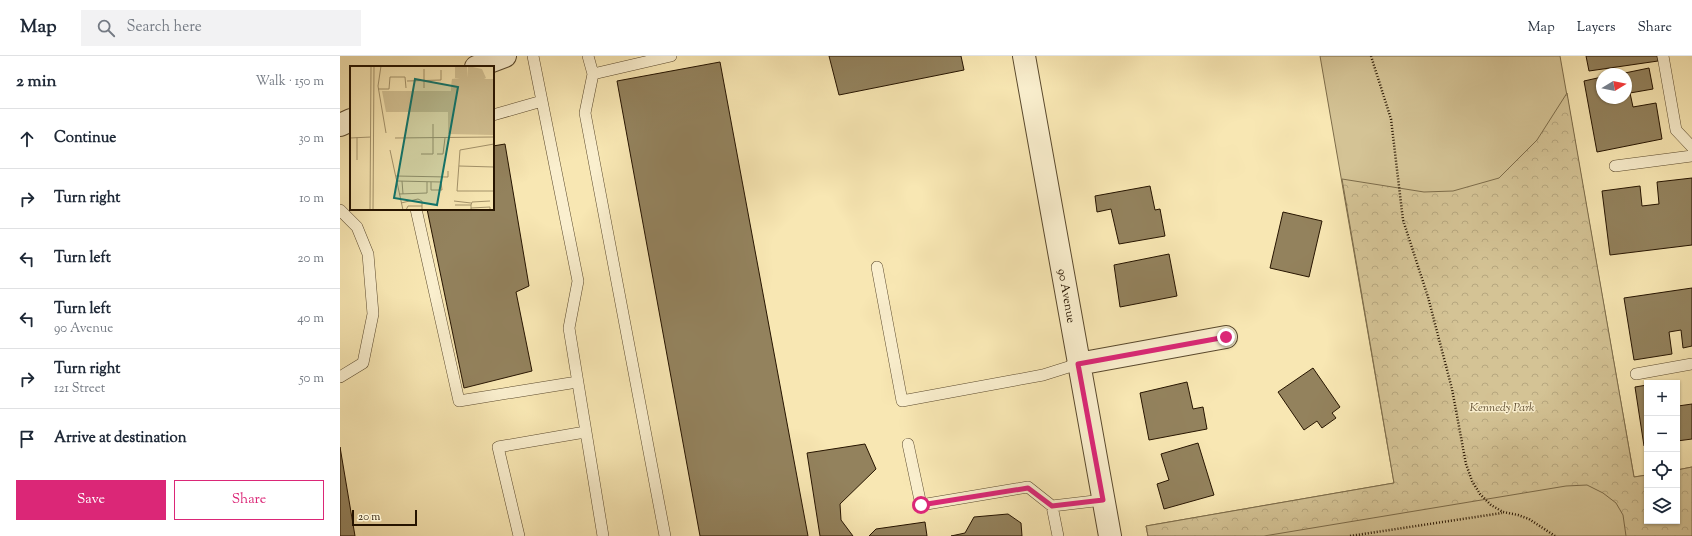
<!DOCTYPE html>
<meta charset="utf-8">
<style>
:root{--surface:#fff;--page:#f2f2f3;--text:#1f2937;--muted:#747a83;--line:#e0e1e3;--accent:#db2777}
body{margin:0;font-family:"Sorts Mill Goudy",serif;background:var(--page);color:var(--text)}
.controls{position:absolute;right:12px;bottom:12px;display:grid;overflow:hidden;border-radius:0px;box-shadow:0 1px 3px #0004}
.controls button{width:36px;height:36px;display:grid;place-items:center;padding:0;border:0;border-bottom:1px solid var(--line);background:var(--surface);color:var(--text);font:20px sans-serif}
.compass{position:absolute;left:1256px;top:12px;width:36px;height:36px;border-radius:50%;background:var(--surface);box-shadow:0 1px 3px #0004;rotate:80deg}
.scale{position:absolute;left:12px;bottom:10px;width:65px;box-sizing:border-box;padding-left:4px;border:2px solid #261400;border-top:0;font-size:11px;line-height:14px;white-space:nowrap;color:#261400;-webkit-text-stroke:3px #faefce;paint-order:stroke}
.stop{position:absolute;width:12px;height:12px;margin:-9px;border:3px solid #db2777;border-radius:50%;background:#fff}
.stop.end{background:#db2777;border-color:#fff;box-shadow:0 1px 4px #0008}
.list{margin:0;padding:0;list-style:none}
h2{display:flex;justify-content:space-between;align-items:center;height:52px;margin:0;padding:0 16px;font-size:17px}
h2 small{font-size:13px;font-weight:400;color:var(--muted)}
.list li{display:grid;grid-template-columns:26px 1fr auto;gap:12px;align-items:center;box-sizing:border-box;height:60px;padding:0 16px;border-top:1px solid var(--line)}
.list b{display:block;font-size:15px;white-space:nowrap}
.list p{margin:0;font-size:13px;white-space:nowrap;color:var(--muted)}
.list em{font-size:13px;font-style:normal;color:var(--muted)}
.actions{display:flex;gap:8px;padding:12px 16px}
.actions a{flex:1;padding:9px 0;border:1px solid var(--accent);border-radius:0px;text-align:center;font-size:14px;color:var(--accent)}
.actions .main{background:var(--accent);color:#fff}
.icon{flex:none;width:22px;height:22px;fill:none;stroke:currentColor;stroke-width:2;stroke-linecap:round;stroke-linejoin:round}
.map{position:relative;flex:none;width:1352px;height:480px;overflow:hidden}
header{display:flex;align-items:center;gap:24px;box-sizing:border-box;height:56px;padding:0 20px;background:var(--surface);border-bottom:1px solid var(--line)}
header strong{font-size:19px}
nav{display:flex;gap:22px;margin-inline-start:auto;font-size:14px}
.search{width:280px;height:36px;background:var(--page);display:flex;align-items:center;gap:10px;box-sizing:border-box;padding:0 14px;border-radius:0px;color:var(--muted);font-size:15px}
main{display:flex}
aside{flex:1;background:var(--surface)}
.map>svg:first-child{display:block}
.green{fill:#d4c395;stroke:#7d6c4a}
.forest{fill:url(#forest-crowns);stroke:#7d6c4a}
.building{fill:#93825d;stroke:#261400}
.lines{fill:none;stroke-linecap:round;stroke-linejoin:round}
.lane-casing{stroke:#5a492d;stroke-width:12}
.street-casing{stroke:#5a492d;stroke-width:24}
.path{stroke:#261400;stroke-width:2.5;stroke-dasharray:1 2;stroke-linecap:butt}
.lane{stroke:#faefce;stroke-width:11}
.street{stroke:#faefce;stroke-width:22}
.route{stroke:#db2777;stroke-width:5}
.labels{text-anchor:middle;dominant-baseline:central;stroke-width:3;stroke-linejoin:round;paint-order:stroke}
.street-label{font-size:12px;fill:#261400;stroke:#faefce}
.park-label{font-size:12px;font-style:italic;fill:#635134;stroke:#faefce}
.inset-road{fill:none;stroke:#a4936b;stroke-width:1}
.view{fill:#0f766e;fill-opacity:0.15;stroke:#0f766e;stroke-width:2}
.inset-edge{fill:none;stroke:#261400;stroke-width:2}
</style>
<header>
<strong>Map</strong>
<div class="search"><svg class="icon" aria-label="search" viewBox="0 0 24 24"><circle cx="10" cy="10" r="6"/><path d="M15 15l6 6"/></svg>Search here</div>
<nav><a>Map</a><a>Layers</a><a>Share</a></nav>
</header>
<main>
<aside>
<h2>2 min<small>Walk · 150 m</small></h2>
<ul class="list">
<li><svg class="icon" aria-label="ahead" viewBox="0 0 24 24"><path d="M12 20V5M6 11l6-6 6 6"/></svg><div><b>Continue</b></div><em>30 m</em></li>
<li><svg class="icon" aria-label="right" viewBox="0 0 24 24"><path d="M7 20v-9h11M14 6l5 5-5 5"/></svg><div><b>Turn right</b></div><em>10 m</em></li>
<li><svg class="icon" aria-label="left" viewBox="0 0 24 24"><path d="M17 20v-9H6M10 6l-5 5 5 5"/></svg><div><b>Turn left</b></div><em>20 m</em></li>
<li><svg class="icon" aria-label="left" viewBox="0 0 24 24"><path d="M17 20v-9H6M10 6l-5 5 5 5"/></svg><div><b>Turn left</b><p>90 Avenue</p></div><em>40 m</em></li>
<li><svg class="icon" aria-label="right" viewBox="0 0 24 24"><path d="M7 20v-9h11M14 6l5 5-5 5"/></svg><div><b>Turn right</b><p>121 Street</p></div><em>50 m</em></li>
<li><svg class="icon" aria-label="arrive" viewBox="0 0 24 24"><path d="M6 21V4h12l-3 4 3 4H6"/></svg><div><b>Arrive at destination</b></div></li>
</ul>
<div class="actions"><a class="main">Save</a><a>Share</a></div>
</aside>
<div class="map">
<svg width="1352" height="480" viewBox="0 0 1352 480">
<defs>
<pattern id="forest-crowns" width="20" height="18" patternUnits="userSpaceOnUse"><rect width="20" height="18" fill="#d4c395"/><path d="M2 6a3 3 0 1 1 6 0M12 15a3 3 0 1 1 6 0" fill="none" stroke="#b6a77f"/></pattern>
</defs>
<rect width="100%" height="100%" fill="#f8e7b3"/>
<filter id="stains"><feTurbulence type="fractalNoise" baseFrequency=".005" numOctaves="4"/><feColorMatrix values="0 0 0 0 .2 0 0 0 0 .09 0 0 0 0 .02 0 0 0 .5 -.17"/></filter>
<radialGradient id="worn" r=".72"><stop offset=".6" stop-color="#630" stop-opacity="0"/><stop offset="1" stop-color="#630" stop-opacity=".3"/></radialGradient>
<!-- green -->
<path class="green" d="M980,0h240l74,421 13,-2v46h30v-51l15,-3v69h-544l-2,-10 248,-43z"/>
<!-- forest -->
<path class="forest" d="M1227,37l67,384 13,-2v46h30v-51l15,-3v69h-66l-3,-21 -7,-12 -13,-10 -16,-8 -21,1 -302,50h-116l-2,-10 248,-43 -52,-304 82,13 29,-1 46,-13 38,-38z"/>
<!-- building -->
<path class="building" d="M489,0h132l3,14 -125,25z
M1246,0h71l1,5 -69,10z
M380,6l88,474h-108l-83,-455z
M1309,12l4,21 -23,4 3,14 23,-4 6,36 -65,13 -13,-71 18,-4v21h24v-24h-6z
M165,88l24,142 -13,6 16,79 -68,17 -37,-179h66v-63z
M1352,122v67l-82,10 -8,-64 38,-5 2,20 17,-2 -2,-22z
M810,130l5,24 5,-1 5,27 -46,8 -8,-35 -14,3 -2,-16z
M943,156l39,9 -13,56 -39,-9z
M829,198l8,42 -57,11 -6,-42z
M1352,232v58l-9,2 -2,-18 -12,2 3,22 -38,6 -10,-62z
M973,312l27,39 -8,6 4,5 -14,10 -5,-7 -13,9 -26,-38z
M847,326l6,27 10,-2 4,22 -58,11 -9,-47z
M1307,329v61h-3l-9,-59z
M1337,344l1,6 14,-2v35l-15,2z
M858,387l16,52 -50,14 -7,-25 12,-4 -8,-26z
M525,388l11,25 -36,35 1,16 12,16h-33l-13,-83z
M0,391l15,89h-15z
M668,458l13,9 1,13h-71l14,-3 9,-16z
M585,466l2,14h-58l7,-7z"/>
<g class="lines">
<defs>
<path id="lane" d="M193,0l45,225 -9,47 34,208
M248,0l5,18 -8,39 80,423
M1323,0l13,74 16,17
M253,18l78,-18
M153,59l49,-14
M1275,110l77,-10
M76,153l43,192 118,-19
M0,154l17,17 11,27 5,60 -10,49 -23,14
M537,211l25,134 141,-26 35,-11
M1296,318l56,-10
M568,388l13,61 107,-18 24,19 51,-6
M712,450l6,30
M179,480l-21,-89 87,-15"/>
<path id="street" d="M684,0l86,480
M136,11l29,-11
M0,69l11,-5
M738,308l148,-27"/>
</defs>
<!-- lane casing -->
<use href="#lane" class="lane-casing"/>
<!-- street casing -->
<use href="#street" class="street-casing"/>
<!-- path -->
<path class="path" d="M1031,0l20,63 12,101 25,77 24,92 14,75 6,17 8,13 11,11 12,7 15,3 11,4 26,17
M1010,480l152,-23"/>
<!-- lane -->
<use href="#lane" class="lane"/>
<!-- street -->
<use href="#street" class="street"/>
</g>
<g class="lines">
<!-- route -->
<path class="route" d="M581,449l107,-17 24,18 51,-6 -25,-136 148,-27"/>
</g>
<g class="labels">
<!-- street labels -->
<g class="street-label">
<text transform="translate(726 240) rotate(80)">90 Avenue</text>
</g>
<!-- park labels -->
<g class="park-label">
<text x="1162" y="352">Kennedy Park</text>
</g>
</g>
<!-- overview -->
<g transform="translate(10 10)">
<rect width="144" height="144" fill="#f8e7b3"/>
<path d="M105,0h12l1,12h-13zM102,13h42v56l-46,-1v-22h-62l-4,-21h69z" fill="#d4c395"/>
<path d="M118,0l14,3 4,9 -2,1h10v27l-10,3 -3,4 -4,-19 -23,-1 -3,41h-3v-22h-27l2,-14 -6,-7h34l1,-12 16,-2z" fill="#d4c395"/>
<path class="inset-road" d="M31,0l-3,20 8,47M74,3v19M57,15l34,-1v-10M28,23h11l1,-12h15l1,11M0,72l21,-1M0,72v-20M45,72l99,-1M144,78l-34,6 -3,41h37M40,84l13,60M71,88h12v-30M87,88h6l2,-16M7,94v-23M109,100l35,1M46,110l52,1v-6M47,115l44,1 1,8h-11v-8M52,115l1,13M49,128l28,-1v-11M104,135l17,2M51,137l17,-4 4,2v9M105,139h16v5M121,139l1,-3 18,-1M121,142l19,-1v3M20,144l1,-144M23,144l1,-144M56,144l2,-4h14"/>
<path class="view" d="M65,13l43,8 -21,118 -43,-7z"/>
<rect width="144" height="144" class="inset-edge"/>
</g>
<rect width="100%" height="100%" filter="url(#stains)"/>
<rect width="100%" height="100%" fill="url(#worn)"/>
</svg>
<div class="controls">
<button>+</button>
<button>−</button>
<button><svg class="icon" aria-label="locate" viewBox="0 0 24 24"><circle cx="12" cy="12" r="6"/><path d="M12 2v4M12 18v4M2 12h4M18 12h4"/></svg></button>
<button><svg class="icon" aria-label="layers" viewBox="0 0 24 24"><path d="M12 4l9 5-9 5-9-5zM3 14l9 5 9-5"/></svg></button>
</div>
<svg class="compass" viewBox="-18 -18 36 36"><path d="M0-13l5 13h-10z" fill="#e53935"/><path d="M0 13l5-13h-10z" fill="#747a83"/></svg>
<div class="scale">20 m</div>
<div class="stop" style="left:581px;top:449px"></div>
<div class="stop end" style="left:886px;top:281px"></div>
</div>
</main>
